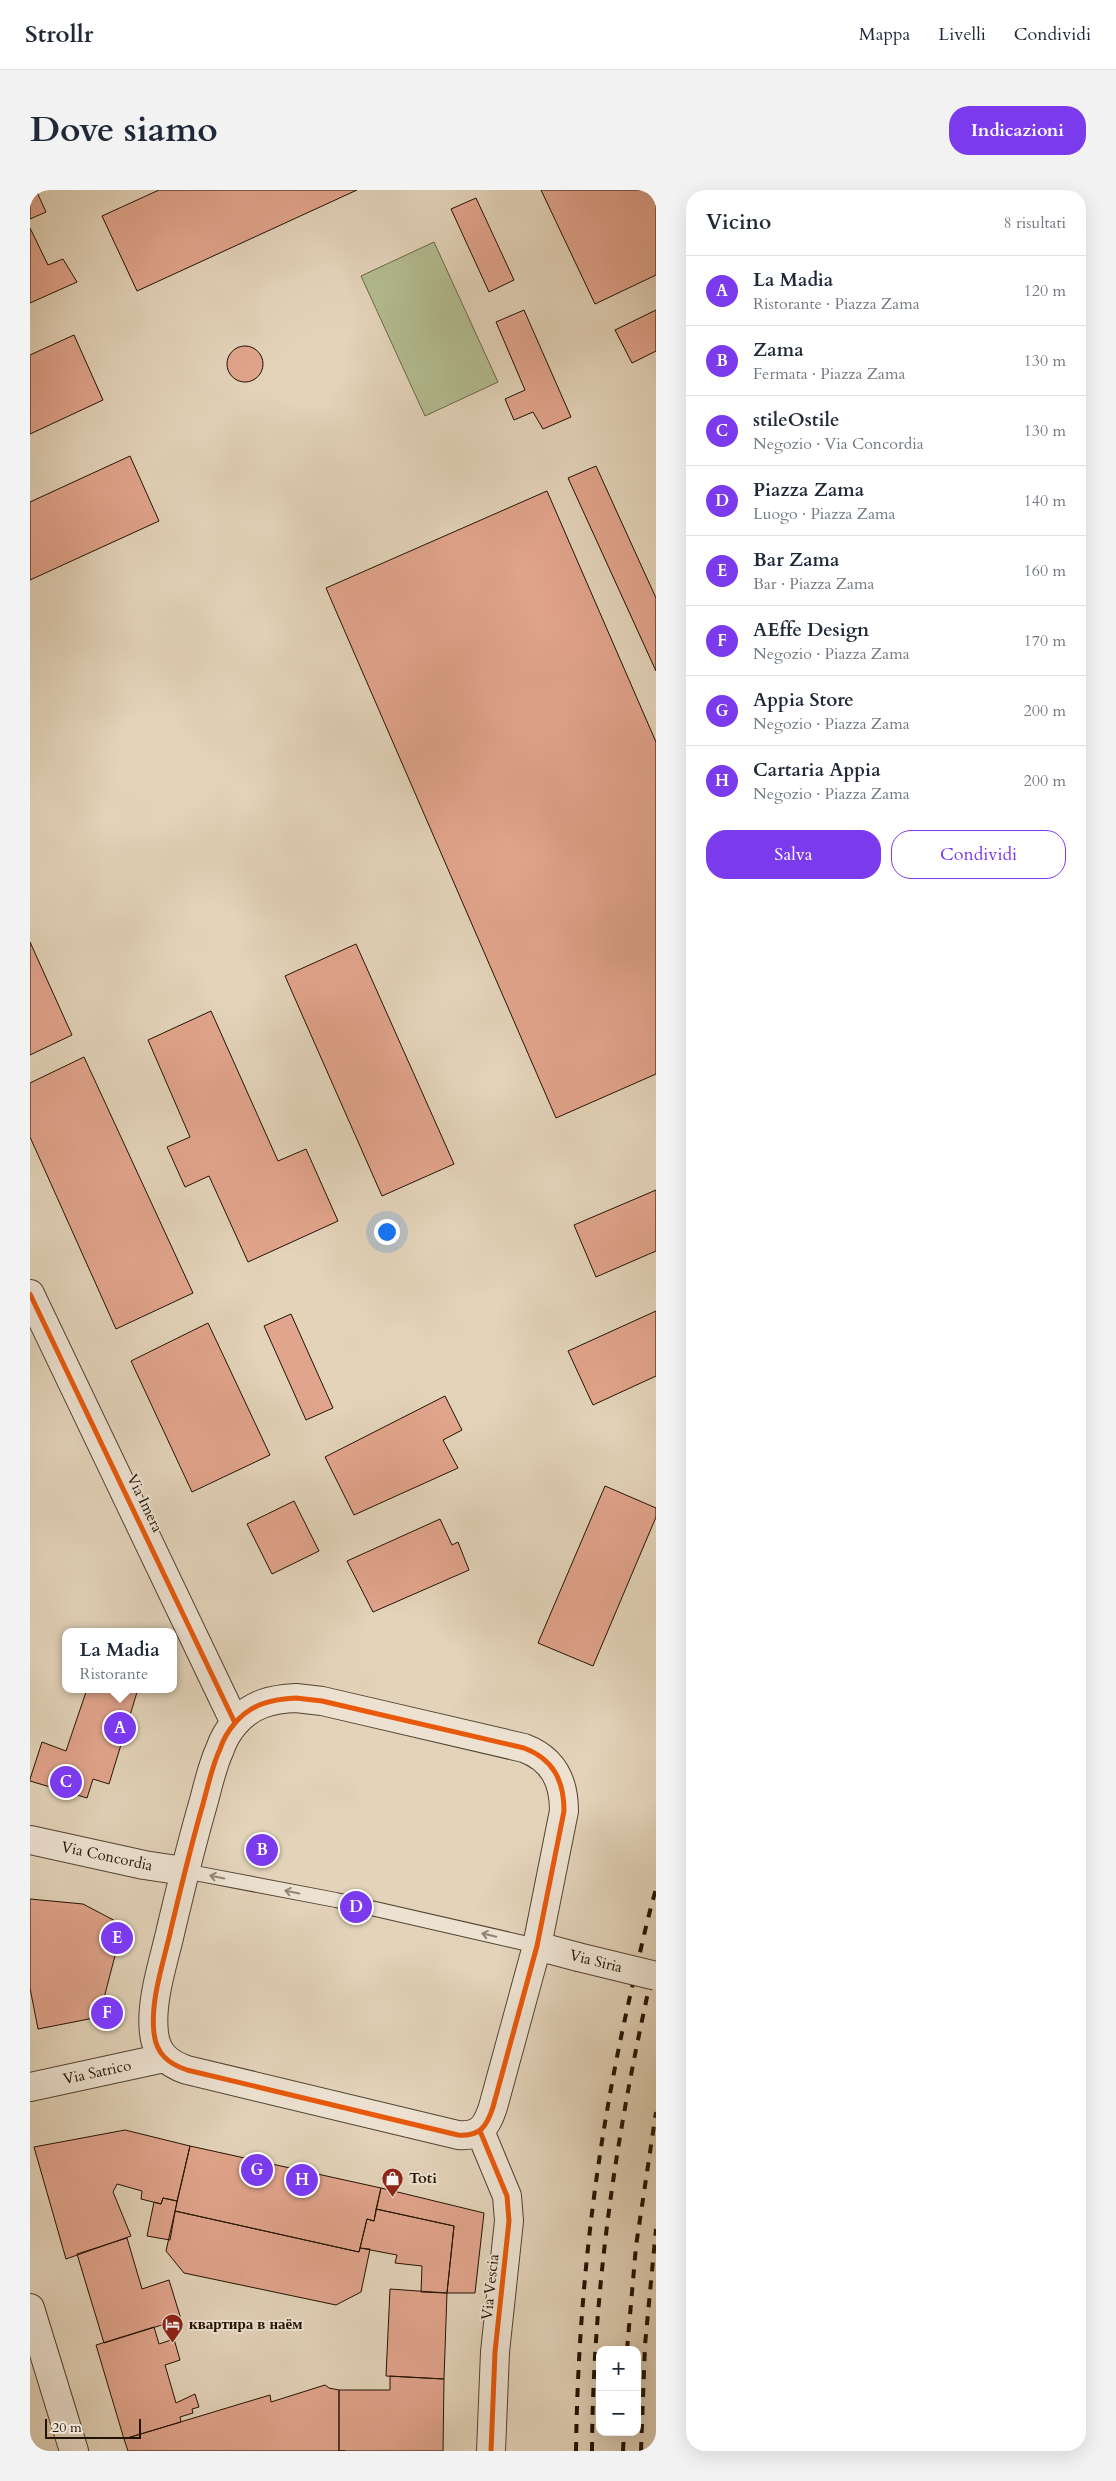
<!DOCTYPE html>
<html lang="it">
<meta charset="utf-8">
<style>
:root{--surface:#fff;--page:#f2f2f3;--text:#1f2937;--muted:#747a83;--line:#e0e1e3;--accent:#7c3aed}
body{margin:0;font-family:Cardo,serif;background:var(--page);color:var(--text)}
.controls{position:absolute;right:15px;bottom:15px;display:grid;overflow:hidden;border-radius:10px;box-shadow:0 5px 20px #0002}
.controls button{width:45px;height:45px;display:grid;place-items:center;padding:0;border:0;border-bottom:1px solid var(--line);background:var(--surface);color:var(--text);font:25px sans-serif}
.scale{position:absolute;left:15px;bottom:12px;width:96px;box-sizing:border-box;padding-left:5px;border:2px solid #221202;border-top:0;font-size:14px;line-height:18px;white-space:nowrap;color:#221202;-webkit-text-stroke:4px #ede2d2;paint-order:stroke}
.you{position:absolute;left:356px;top:1041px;width:18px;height:18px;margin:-12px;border:4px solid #fff;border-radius:50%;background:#1a73e8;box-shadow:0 0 0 8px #1a73e833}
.badge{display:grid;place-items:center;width:32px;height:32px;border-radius:50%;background:var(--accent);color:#fff;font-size:16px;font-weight:700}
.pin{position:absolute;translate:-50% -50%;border:2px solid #fff;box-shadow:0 1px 5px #0006}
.popup{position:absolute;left:32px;top:1438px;width:115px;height:65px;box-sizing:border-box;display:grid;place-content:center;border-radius:10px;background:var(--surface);filter:drop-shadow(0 1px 4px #0005);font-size:16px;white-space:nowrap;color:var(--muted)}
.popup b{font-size:19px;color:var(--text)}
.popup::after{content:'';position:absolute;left:50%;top:100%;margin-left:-10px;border:10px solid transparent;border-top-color:var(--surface)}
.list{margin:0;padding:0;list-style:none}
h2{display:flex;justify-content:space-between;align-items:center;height:65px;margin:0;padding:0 20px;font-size:21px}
h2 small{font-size:16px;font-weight:400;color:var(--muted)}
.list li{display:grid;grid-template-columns:32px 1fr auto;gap:15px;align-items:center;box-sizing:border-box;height:70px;padding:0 20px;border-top:1px solid var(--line)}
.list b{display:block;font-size:19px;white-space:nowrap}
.list p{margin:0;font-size:16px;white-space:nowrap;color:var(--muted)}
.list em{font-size:16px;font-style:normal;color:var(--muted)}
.actions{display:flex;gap:10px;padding:15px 20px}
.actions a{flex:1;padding:11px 0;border:1px solid var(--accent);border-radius:20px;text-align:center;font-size:18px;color:var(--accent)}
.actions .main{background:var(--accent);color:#fff}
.map{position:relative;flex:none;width:626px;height:2261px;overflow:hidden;border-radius:20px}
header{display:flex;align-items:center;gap:30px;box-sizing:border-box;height:70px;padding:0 25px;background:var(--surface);border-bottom:1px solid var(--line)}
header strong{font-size:24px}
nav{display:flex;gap:28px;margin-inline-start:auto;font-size:18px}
.intro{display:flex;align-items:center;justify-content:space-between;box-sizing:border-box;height:120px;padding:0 30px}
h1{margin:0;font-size:35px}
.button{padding:12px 22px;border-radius:20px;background:var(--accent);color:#fff;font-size:18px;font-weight:700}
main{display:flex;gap:30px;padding:0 30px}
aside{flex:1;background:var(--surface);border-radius:20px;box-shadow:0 5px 20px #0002}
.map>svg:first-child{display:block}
.green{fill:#b2bc90;stroke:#6a6749}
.building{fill:#e1a48c;stroke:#221202}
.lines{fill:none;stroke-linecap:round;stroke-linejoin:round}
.service-casing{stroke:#524230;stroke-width:16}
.minor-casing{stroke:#524230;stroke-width:30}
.tertiary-casing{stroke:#524230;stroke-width:30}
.service{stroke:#ede2d2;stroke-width:14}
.minor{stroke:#ede2d2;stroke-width:28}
.tertiary{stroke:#ede2d2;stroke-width:28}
.rail{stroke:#221202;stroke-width:4;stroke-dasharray:9 9;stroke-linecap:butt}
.tertiary-bridge-casing{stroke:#524230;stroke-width:30;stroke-linecap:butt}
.tertiary-bridge{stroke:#ede2d2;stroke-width:28}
.cycleway-casing{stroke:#ede2d2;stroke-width:8}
.cycleway{stroke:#e8590c;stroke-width:5}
.oneway{stroke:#928474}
.labels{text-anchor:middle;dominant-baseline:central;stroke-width:4;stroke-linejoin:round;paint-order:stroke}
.street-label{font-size:15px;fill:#221202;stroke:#ede2d2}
.poi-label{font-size:15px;font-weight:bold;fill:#221202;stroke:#ede2d2;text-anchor:start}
</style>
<header>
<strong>Strollr</strong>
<nav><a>Mappa</a><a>Livelli</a><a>Condividi</a></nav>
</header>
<div class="intro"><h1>Dove siamo</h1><a class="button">Indicazioni</a></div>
<main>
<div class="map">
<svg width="626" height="2261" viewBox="0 0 626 2261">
<rect width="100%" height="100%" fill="#e3d3b9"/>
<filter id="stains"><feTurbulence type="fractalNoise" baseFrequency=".004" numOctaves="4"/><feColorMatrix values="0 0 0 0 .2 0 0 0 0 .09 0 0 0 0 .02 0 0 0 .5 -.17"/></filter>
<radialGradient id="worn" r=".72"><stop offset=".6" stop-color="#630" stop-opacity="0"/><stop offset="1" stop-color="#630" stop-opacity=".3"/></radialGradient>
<!-- green -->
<path class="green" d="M404,52l64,140 -73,34 -64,-140z"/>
<!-- building -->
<path class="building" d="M0,0h6l10,22 -16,7z
M129,0h198l-220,101 -35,-75z
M511,0h115v85l-61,29z
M446,8l38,82 -25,12 -38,-83z
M0,38l18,37 15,-6 14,23 -47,21z
M494,120l47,107 -28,12 -10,-17 -19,8 -9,-21 20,-9 -29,-68z
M626,120v41l-24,12 -17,-33z
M44,145l29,65 -73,34v-79z
M197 174a18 18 0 1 1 36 0a18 18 0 1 1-36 0Z
M100,266l29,65 -129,59v-78z
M566,276l60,132v73l-88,-193z
M517,301l109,251v332l-100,44 -230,-530z
M0,752l42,93 -42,20z
M326,754l98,220 -72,32 -97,-220z
M181,821l67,150 28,-12 32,72 -90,41 -39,-86 -24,11 -18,-40 23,-10 -42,-97z
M54,867l109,236 -77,36 -86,-192v-54z
M626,1000v61l-60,26 -22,-52z
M626,1121v65l-63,29 -25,-54z
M261,1124l42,94 -27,12 -42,-94z
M178,1133l62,132 -78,37 -61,-131z
M415,1206l17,34 -19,10 15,28 -104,47 -29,-58z
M575,1296l51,22v9l-63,149 -55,-23z
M264,1311l25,50 -47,23 -25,-50z
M410,1329l12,26 6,-3 11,28 -96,42 -26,-51z
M57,1499h51l-29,95 -16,-5 -6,19 -57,-17v-2l12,-37 24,9z
M0,1709l53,5 40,21 -24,92 -61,12 -8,-41z
M95,1940l65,16 -13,55 -14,-3 -2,6 -20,-5 1,-8 -25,-7 -4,8 18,44 -65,23 -32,-112z
M160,1956l191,42 -7,33 -7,-2 -8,33 -184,-41z
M351,1998l103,25 -9,80h-28l7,-67 -78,-17z
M133,2008l14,3 -7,39 -23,-4 7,-34 7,2z
M346,2019l78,17 -7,67 -26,-1 1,-26 -27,-3 2,-8 -37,-7 7,-29 7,2z
M145,2021l184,41 1,-4 10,1 -9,43 -25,13 -152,-32 -18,-22z
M97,2048l15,51 27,-9 12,39 -77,24 -27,-89z
M360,2099l57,4 -3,86 -58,-3z
M124,2137l5,17 15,-5 6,21 -15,5 11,38 19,-9 4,13 -7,2 1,4 -13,4 1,5 -57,17 -28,-94z
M360,2186l54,3 -1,72h-104v-61h51z
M295,2195l4,3 10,2v61h6h-217l-4,-12 146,-44 1,7z"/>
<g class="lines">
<defs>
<path id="service" d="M154,1681l152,29 201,46"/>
<path id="minor" d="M0,1104l205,429
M266,1508l26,3 202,47c29,11 40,32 40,63l-27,135 -44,161c-6,19 -13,30 -35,28l-271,-65c-18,-6 -31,-16 -33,-37 -4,-33 10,-72 17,-104 10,-42 20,-84 32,-125 5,-18 9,-38 17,-55 3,-9 8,-18 15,-26 16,-19 37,-24 61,-25z
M0,1650l114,25 40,6
M0,1897l134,-29
M450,1941l27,65 2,25 -14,131 -4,99
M0,2118l44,143"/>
<path id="tertiary" d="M507,1756l41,11"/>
</defs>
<!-- service casing -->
<use href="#service" class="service-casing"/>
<!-- minor casing -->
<use href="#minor" class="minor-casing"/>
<!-- tertiary casing -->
<use href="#tertiary" class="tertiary-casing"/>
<!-- service -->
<use href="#service" class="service"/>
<!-- minor -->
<use href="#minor" class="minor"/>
<!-- tertiary -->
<use href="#tertiary" class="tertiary"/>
<!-- rail -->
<path class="rail" d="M597,2160l9,-104 20,-134
M546,2261c2,-155 20,-308 55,-459 8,-34 15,-69 25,-103
M562,2261c1,-170 26,-329 64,-494
M593,2261l1,-19
M611,2261l4,-106 11,-116"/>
<defs>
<path id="tertiary-bridge" d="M548,1767l78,19"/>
</defs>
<!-- tertiary-bridge casing -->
<use href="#tertiary-bridge" class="tertiary-bridge-casing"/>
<!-- tertiary-bridge -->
<use href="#tertiary-bridge" class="tertiary-bridge"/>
<defs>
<path id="cycleway" d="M0,1104l205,429
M266,1508l26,3 202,47c29,11 40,32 40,63l-27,135 -44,161c-6,19 -13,30 -35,28l-271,-65c-18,-6 -31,-16 -33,-37 -4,-33 10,-72 17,-104 10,-42 20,-84 32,-125 5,-18 9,-38 17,-55 3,-9 8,-18 15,-26 16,-19 37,-24 61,-25z
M450,1941l27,65 2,25 -14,131 -4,99"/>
</defs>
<!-- cycleway casing -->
<use href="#cycleway" class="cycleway-casing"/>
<!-- cycleway -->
<use href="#cycleway" class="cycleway"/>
</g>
<!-- one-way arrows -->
<defs><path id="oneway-shaft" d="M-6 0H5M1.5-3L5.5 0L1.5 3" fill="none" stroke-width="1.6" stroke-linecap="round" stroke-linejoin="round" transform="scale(1.25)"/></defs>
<g class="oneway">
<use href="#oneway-shaft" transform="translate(187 1687) rotate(-169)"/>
<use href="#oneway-shaft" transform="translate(262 1702) rotate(-169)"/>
<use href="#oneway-shaft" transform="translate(459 1745) rotate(-167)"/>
</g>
<!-- icons -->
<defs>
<symbol id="shop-pin" viewBox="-11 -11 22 30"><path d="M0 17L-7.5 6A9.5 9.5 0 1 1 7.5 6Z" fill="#8f2418" stroke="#ede2d2"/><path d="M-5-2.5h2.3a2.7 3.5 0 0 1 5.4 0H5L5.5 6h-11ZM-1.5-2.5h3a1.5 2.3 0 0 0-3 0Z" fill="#fff"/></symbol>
<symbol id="hotel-pin" viewBox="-11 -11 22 30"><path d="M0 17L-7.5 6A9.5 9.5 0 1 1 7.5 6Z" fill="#8f2418" stroke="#ede2d2"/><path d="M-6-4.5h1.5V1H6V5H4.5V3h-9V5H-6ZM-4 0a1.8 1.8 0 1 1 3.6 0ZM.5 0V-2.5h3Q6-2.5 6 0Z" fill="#fff"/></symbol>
</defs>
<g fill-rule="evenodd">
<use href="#shop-pin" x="350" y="1976" width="25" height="34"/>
<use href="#hotel-pin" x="130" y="2122" width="25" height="34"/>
</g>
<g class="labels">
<!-- street labels -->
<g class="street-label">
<text transform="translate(115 1313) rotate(64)">Via Imera</text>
<text transform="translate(77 1666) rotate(12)">Via Concordia</text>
<text transform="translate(566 1771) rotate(14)">Via Siria</text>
<text transform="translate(67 1882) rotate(-12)">Via Satrico</text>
<text transform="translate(460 2097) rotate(-84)">Via Vescia</text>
</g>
<!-- poi labels -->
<g class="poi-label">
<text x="379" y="1988">Toti</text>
<text x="159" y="2134">квартира в наём</text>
</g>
</g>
<rect width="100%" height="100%" filter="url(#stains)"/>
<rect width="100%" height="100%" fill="url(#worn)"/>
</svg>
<div class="controls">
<button>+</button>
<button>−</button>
</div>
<div class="scale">20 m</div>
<div class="you"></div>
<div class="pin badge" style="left:90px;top:1538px">A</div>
<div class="popup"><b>La Madia</b>Ristorante</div>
<div class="pin badge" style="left:232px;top:1660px">B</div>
<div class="pin badge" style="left:36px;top:1592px">C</div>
<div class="pin badge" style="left:326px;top:1717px">D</div>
<div class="pin badge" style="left:87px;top:1748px">E</div>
<div class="pin badge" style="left:77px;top:1823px">F</div>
<div class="pin badge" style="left:227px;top:1980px">G</div>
<div class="pin badge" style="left:272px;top:1990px">H</div>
</div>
<aside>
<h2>Vicino<small>8 risultati</small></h2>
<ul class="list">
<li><span class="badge">A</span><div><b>La Madia</b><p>Ristorante · Piazza Zama</p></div><em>120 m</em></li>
<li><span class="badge">B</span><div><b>Zama</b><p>Fermata · Piazza Zama</p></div><em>130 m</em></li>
<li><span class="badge">C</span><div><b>stileOstile</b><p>Negozio · Via Concordia</p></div><em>130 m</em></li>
<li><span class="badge">D</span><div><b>Piazza Zama</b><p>Luogo · Piazza Zama</p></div><em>140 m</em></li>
<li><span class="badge">E</span><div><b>Bar Zama</b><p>Bar · Piazza Zama</p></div><em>160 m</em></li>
<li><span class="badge">F</span><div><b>AEffe Design</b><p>Negozio · Piazza Zama</p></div><em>170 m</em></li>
<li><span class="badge">G</span><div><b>Appia Store</b><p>Negozio · Piazza Zama</p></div><em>200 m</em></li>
<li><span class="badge">H</span><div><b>Cartaria Appia</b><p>Negozio · Piazza Zama</p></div><em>200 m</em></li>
</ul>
<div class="actions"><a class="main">Salva</a><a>Condividi</a></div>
</aside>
</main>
